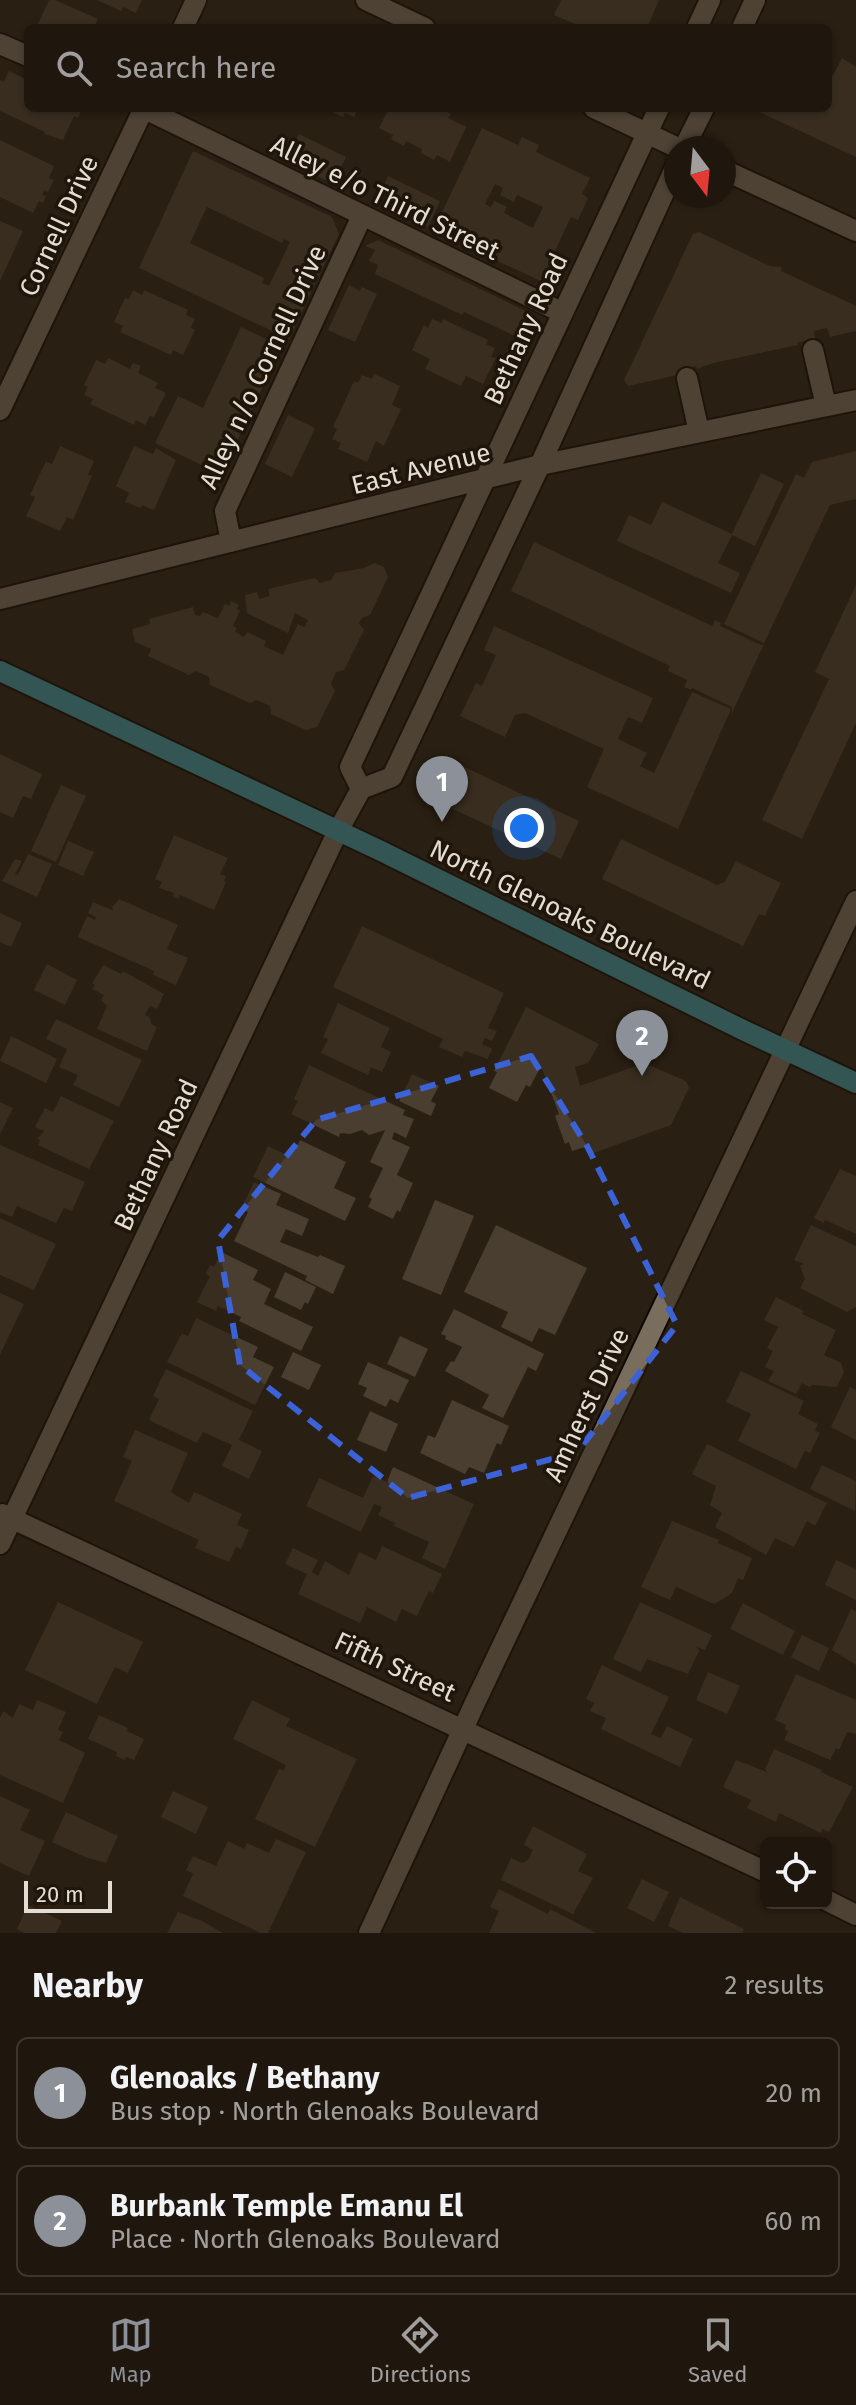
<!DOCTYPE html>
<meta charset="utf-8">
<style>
:root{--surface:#1f170e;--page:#2c241c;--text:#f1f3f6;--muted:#a19f9e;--line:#3c362e;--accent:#8c9099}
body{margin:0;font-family:"Fira Sans",sans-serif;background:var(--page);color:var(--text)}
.controls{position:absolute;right:24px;bottom:24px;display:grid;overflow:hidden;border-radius:12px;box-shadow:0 2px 6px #0004}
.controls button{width:72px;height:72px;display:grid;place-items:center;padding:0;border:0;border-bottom:2px solid var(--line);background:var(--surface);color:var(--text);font:40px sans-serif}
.compass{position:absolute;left:664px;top:136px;width:72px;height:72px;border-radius:50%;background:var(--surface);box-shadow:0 2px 6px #0004;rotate:164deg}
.scale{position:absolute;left:24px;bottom:20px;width:88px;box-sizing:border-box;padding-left:8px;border:4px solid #e3ddd4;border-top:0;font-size:22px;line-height:28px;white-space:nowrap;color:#e3ddd4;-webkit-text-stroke:6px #1f1609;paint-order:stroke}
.you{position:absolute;left:524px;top:828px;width:28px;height:28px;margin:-20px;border:6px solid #fff;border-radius:50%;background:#1a73e8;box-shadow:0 0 0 12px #1a73e833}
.badge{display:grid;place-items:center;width:52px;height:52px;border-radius:50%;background:var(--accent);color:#fff;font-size:26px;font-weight:700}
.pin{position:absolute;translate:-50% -66px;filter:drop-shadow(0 2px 4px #0008)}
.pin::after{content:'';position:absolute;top:42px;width:28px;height:24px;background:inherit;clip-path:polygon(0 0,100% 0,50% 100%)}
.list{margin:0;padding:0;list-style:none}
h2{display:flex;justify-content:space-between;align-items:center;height:104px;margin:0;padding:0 32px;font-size:34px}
h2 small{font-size:26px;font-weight:400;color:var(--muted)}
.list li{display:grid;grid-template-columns:52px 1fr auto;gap:24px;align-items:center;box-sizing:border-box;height:112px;margin:0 16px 16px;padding:0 16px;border:2px solid var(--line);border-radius:12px}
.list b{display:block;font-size:30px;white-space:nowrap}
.list p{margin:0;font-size:26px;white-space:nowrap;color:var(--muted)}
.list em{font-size:26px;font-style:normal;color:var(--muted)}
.icon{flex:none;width:44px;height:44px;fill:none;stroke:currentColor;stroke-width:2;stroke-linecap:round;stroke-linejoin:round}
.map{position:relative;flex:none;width:856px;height:1933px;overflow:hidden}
.search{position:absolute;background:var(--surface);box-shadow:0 2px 6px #0004;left:24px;right:24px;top:24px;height:88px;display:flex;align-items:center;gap:20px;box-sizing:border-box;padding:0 28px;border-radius:12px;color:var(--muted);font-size:30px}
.sheet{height:360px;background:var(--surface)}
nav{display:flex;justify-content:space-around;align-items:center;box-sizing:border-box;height:112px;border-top:2px solid var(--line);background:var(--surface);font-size:22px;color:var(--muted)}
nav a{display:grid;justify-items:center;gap:4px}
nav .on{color:var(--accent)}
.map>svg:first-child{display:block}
.building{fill:#493e30;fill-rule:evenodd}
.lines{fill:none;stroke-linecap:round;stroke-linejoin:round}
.minor-casing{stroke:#110801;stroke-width:24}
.major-casing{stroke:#110801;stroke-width:24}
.minor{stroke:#796d5e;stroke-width:20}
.major{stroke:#3f98a2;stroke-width:20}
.marked{fill:none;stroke:#3b63d7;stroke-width:6;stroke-dasharray:16 10;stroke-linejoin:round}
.labels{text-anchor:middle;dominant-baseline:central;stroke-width:7;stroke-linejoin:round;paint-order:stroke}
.street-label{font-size:26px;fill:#e3ddd4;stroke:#1f1609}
</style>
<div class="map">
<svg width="856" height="1933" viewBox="0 0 856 1933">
<rect width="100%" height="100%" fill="#291f12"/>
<!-- building -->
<path class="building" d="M49,0h6l43,19 -4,9h-58z
M97,0h45l-6,13 -13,-6 -2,4z
M561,0h98l-12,28h-63l-30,-13z
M842,58l14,9v90l-99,-46 2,-3h69v-23z
M9,71l19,9v28h54l-4,10 -4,-2 -11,24 -19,-6 1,-2 -45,-21v-31l4,1z
M324,108h34l-4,9 -9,-4 -2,4z
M389,108h50l12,6 -3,4 18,9 -16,35 -13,-7 -3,5 -13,-7 1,-4 -16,-8 -2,5 -13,-7 2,-4 -14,-7z
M482,128l36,17 4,-8 17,8 -3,7 54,26 -8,16 6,4 -10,22 -7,-3 -30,64 -108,-50zM495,184l8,4 -3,7 14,7 3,-7 26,12 -10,21 -29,-15 3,-6 -13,-6 -3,6 -6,-3z
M299,134l47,23 -13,27 -47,-23z
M0,140l54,26 -5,12 5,2 -6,12 -4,-1 -2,4 4,1 -3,7 -4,-2 -6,12 -33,-16z
M193,151l139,66 7,17 -50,105 -150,-71zM207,207l75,36 2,-4 6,3 -21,44 -7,-3 2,-5 -74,-35z
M388,176l52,25 -12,26 -46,-21 5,-11 -6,-4z
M0,221l23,10 -23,50z
M699,232l71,34 12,1 -1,4 75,35v25l-26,6 -3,-9 -13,3 1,7 -18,5 1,2 -85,18 -16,6 -1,-3 -15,4 1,4 -54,12 -4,-6 69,-146z
M378,240l150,72 -11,25 -53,-25 -2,3 -87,-41 3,-9 -9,-4 6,-11 -10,-4z
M349,285l11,6 2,-4 15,7 -22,48 -27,-12z
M133,290l9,5 2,-5 44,20 -2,5 9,4 -4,9 4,2 -12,25 -10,-5 -2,5 -51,-23 3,-6 -9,-4 11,-24 4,1z
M432,319l9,4 2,-4 45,21 -2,4 9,4 -4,9 5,1 -13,26 -17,-8 -5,10 -36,-17 5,-10 -18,-9 12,-25 4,3z
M241,327l41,20 -61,127 -66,-31 23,-47 25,12z
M108,358l22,11 3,-6 8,3 -3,7 20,10 -3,5 11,5 -12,24 -4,-1 -5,9 -9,-5 -2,5 -44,-21 3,-5 -9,-4 4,-8 -4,-2 12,-25 9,4z
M374,374l26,12 -8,19 9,4 -17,37 -8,-5 -9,21 -29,-13 3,-6 -9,-4 5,-10 -4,-2 21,-46 4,2 4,-8 10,4z
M288,415l27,13 -23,49 -27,-13z
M60,446l34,15 -6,14 4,1 -19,44 -6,-3 -7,14 -34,-15 9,-19 -5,-2 16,-34 6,3z
M134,446l19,8 3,-6 20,12 -22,50 -12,-5 -1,3 -16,-6 4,-9 -13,-7z
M856,451v48l-26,6 -66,138 -40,-19 72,-150 8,4 8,-16z
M761,473l23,11 -29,62 -23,-11 -14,28 22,10 -9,20 -114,-52 12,-26 22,10 11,-23 70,32z
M534,542l178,84 3,-6 6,3 -1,3 41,19 3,-1 -32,69v-6l-40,-19 -1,2 -7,-3 3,-7 -19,-9 2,-5 -159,-75z
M375,563l9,4 4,10 -18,38 -8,3 -3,5 5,7 -20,40 -8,2 -5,12 4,7 -18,36 -11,3 -35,-16 -1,-8 -13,-6 -7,3 -40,-18 -1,-8 -13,-6 -7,4 -41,-19 3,-7 -16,-7 -3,-13 18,-5 -1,-5 44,-12 2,8 5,1 3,-4 15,6 7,-14 4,2 2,-5 8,4 -2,4 3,2 -7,15 4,2 -2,4 9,5 3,-5 19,9 -2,5 19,9 15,-31 6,3 4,-7 -13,-7 -7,20 -41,-20 -2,-18 12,-3 2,7 11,-3 -2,-7 47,-11 5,5 11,-3 4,-7 29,-5z
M856,585v138l-54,116 -40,-19 67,-141 -14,-7z
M494,626l159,72 -11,25 -14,-6 -10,22 29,14 -7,13 14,7 38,-81 39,17 -53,120 -91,-42 17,-38 -79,-36 -10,2 -10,22 -45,-21 16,-33 6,3 14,-31 -12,-5z
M0,754l42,20 -11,25 -8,-3 -10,22 -13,-6z
M447,759l132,62 -18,38 -132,-61z
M61,785l25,11 -30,66 -25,-11z
M174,835l54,23 -8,16 6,2 -2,5 2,1 -12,28 -34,-15 -2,4 -5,-3 1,-3 -15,-5 3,-6 -7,-3z
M621,839l96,46 8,-3 11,-21 45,22 -16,33 -6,-2 -16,32 -141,-67z
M68,841l26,11 -11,24 -25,-11z
M28,854l24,10 -15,33 -35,-16 13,-22 7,2 -7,13 3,1z
M119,899l59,26 -11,24 21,9 -12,27 -23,-10 1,-4 -76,-34 9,-21 8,4 1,-3 -8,-4 5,-11 21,9 -2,-4z
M0,913l22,10 -11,24 -11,-5z
M362,926l142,67 -16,35 9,3 -5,10 -7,-3 -3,6 10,5 -4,10 -23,-8 -3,6 -23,-10 4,-8 -110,-52z
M47,964l30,16 -12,25 -31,-15z
M104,965l17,9 2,-3 41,23 -7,15 -7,-3 -5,9 5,2 1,7 6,3 -10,24 -50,-22 10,-23 -6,-6 3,-5 -12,-6 3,-4 -3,-2z
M338,1003l52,25 -9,19 10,5 -9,20 -11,-5 -3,8 -47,-22 7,-14 -5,-2z
M526,1007l73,37 -11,19 -13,4 5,19 64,-23 42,18 3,7 -18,37 -80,29 -3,-8 -16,5 -3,-9 -4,2 -10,-28 4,-2 -18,-48 -11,21 -4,-2 -9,17 -28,-14 8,-16 -3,-1z
M56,1019l86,41 -23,47 -46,-22 5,-10 -19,-8 8,-18 -21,-10z
M11,1036l46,23 -11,24 -46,-22z
M309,1065l96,45 -2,5 11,4 -8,19 -12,-6 -2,7 18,8 -13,28 16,8 -13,29 -3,-2 -4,9 -25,-12 4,-8 -3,-2 14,-29 -13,-6 15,-32 -16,5 -7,-5 -12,4 -10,-1 -1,4 -48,-23 7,-13 -4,-2z
M412,1074l27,12 -8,15 5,3 -5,12 -32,-15z
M61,1096l53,25 -25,48 -51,-24 2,-5 -3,-1 7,-8 -9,-4 10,-19 8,4z
M0,1102l13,6 -13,26z
M300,1140l46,22 -12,26 22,10 -11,23 -92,-44 15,-31 19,9 3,-6 5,2z
M0,1145l85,37 -13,29 -8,-3 -8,15 -39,-17 -5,11 -12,-5z
M840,1169l16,7v58l-31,-14 -1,3 -10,-5z
M254,1182l27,12 -5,11 33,14 -7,17 -16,-7 -6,13 38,15 2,-2 25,11 -12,28 -28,-14 2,-4 -73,-35 14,-29 -7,-3z
M435,1200l39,16 -33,79 -39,-16z
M0,1218l56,26 -22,46 -34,-15z
M496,1225l91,43 -32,67 -16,-7 -7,14 -31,-15 7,-15 -44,-20z
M811,1225l45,21v61l-9,5 -47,-24 5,-9 -5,-13 4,-2 -10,-4z
M221,1252l37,18 -5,10 18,9 -7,15 49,23 -12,24 -62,-30 2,-4 -23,-11 -2,5 -19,-9 13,-26 -4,-2 4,-9 4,2z
M285,1272l31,15 -8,17 -3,-2 -4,8 -27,-13z
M0,1293l24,11 -24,51z
M776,1297l28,14 -2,3 34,16 -12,25 17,8 3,9 -7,15 -25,-2 -2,2 -8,-4 -6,11 -28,-13 6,-10 -9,-4 8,-16 -6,-3 11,-21 -14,-7z
M454,1309l90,45 -8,17 -8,-4 -25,51 -21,-10 7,-13 -44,-24 6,-10 3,1 8,-15 -17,-8 1,-3 -5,-2z
M196,1318l62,29 -5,10 21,10 -19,38 -88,-43 15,-29 6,3z
M400,1336l28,13 -13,28 -28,-13z
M293,1352l28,13 -12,25 -28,-13z
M368,1362l41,18 -11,23 -8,-4 -4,8 -23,-11 4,-8 -9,-4z
M166,1369l87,42 -14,29 23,11 -13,28 -27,-13 10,-21 -29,-13 -6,11 -48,-23 10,-21 -6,-3z
M741,1371l63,30 -6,13 20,10 -3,6 5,3 -10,20 -5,-2 -9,18 -58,-28 13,-27 -25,-12z
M850,1387l6,3v50l-25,-13z
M452,1400l57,26 -8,19 -4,-2 -13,30 -15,-6 -4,7 -45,-21 8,-18 7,3z
M370,1411l28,13 -12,28 -29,-12z
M135,1430l53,23 -17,39 18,11 5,-11 48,22 -5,11 12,5 -8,19 -5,-2 -7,15 -34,-14 4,-8 -85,-39 18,-40 -9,-4z
M707,1444l120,59 -12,23 -8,-5 -13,26 -19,-9 -9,17 -51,-28 7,-14 -12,-8 6,-19 -24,-12z
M822,1465l34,16 -1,30 -45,-22z
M393,1467l81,37 -29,65 -23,-11 7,-16 -35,-16 1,-3 -17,-8 4,-8 -8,-3 -13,28 -55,-26 13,-28 44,20 10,-22 14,6z
M672,1521l47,19 -1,3 34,15 -9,22 -5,-2 -6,15 -9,6 -9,5 -38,-17 -6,13 -29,-13z
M382,1546l60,28 -9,19 -4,-2 -12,25 -15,-7 -6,13 -29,-15 -7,16 -62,-29 9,-20 -22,-10 8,-16 25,12 -6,12 6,4 7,-15 24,14 10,-23 17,8z
M836,1560l20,9v31l-31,-15z
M58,1602l85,40 -15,31 -13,-6 -18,37 -72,-34z
M640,1602l72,33 -7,15 -8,-3 2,4 -11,23 -41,-15 -6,13 -28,-13z
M743,1603l52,28 -12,24 -53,-26z
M851,1609l5,2v54l-24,-15z
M802,1635l27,13 -10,23 -28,-14z
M602,1665l67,32 -18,37 10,4 6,-12 26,13 -13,28 -79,-38 5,-11 -16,-7 4,-8 -8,-4z
M708,1672l32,14 -13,28 -31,-14z
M796,1674l60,26v34l-9,-2 -8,18 -3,-2 -6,12 -46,-20 4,-9 -3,-2 1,-4 -11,-5z
M37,1700l29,12 -8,18 5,2 -4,8 26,13 -22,50 -63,-28v-57l3,-7 10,7 6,-14 14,6z
M252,1700l38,19 -4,7 71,33 -42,88 -60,-28 24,-50 4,2 3,-6 -53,-26z
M99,1715l29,13 -1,3 17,8 -10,21 -8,-3 -1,3 -9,-4 1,-4 -29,-13z
M774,1749l48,21 -1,2 32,15 -24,45 -6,-3 -2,4 -42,-20 -3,9 -29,-14 4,-8 -28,-13 13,-27 31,12 -2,-3z
M173,1791l35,16 -12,27 -35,-17z
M0,1796l30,14 -10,20 25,11 -16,35 -29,-13z
M66,1812l52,24 -12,27 -21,-6 -33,-15z
M533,1826l54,28 -9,17 15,7 -20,36 -72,-34 10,-22 11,5 6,-3 5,-10 -9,-5z
M276,1839l30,13 -38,81h-7l-78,-37 10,-22 -7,-4 7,-14 23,10 12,-25 16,8 3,-6 22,10z
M642,1879l27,13 -15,30 -27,-14z
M499,1889l49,25 2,-5 46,24h-107l10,-22 -9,-4z
M680,1897l64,32 -1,4h-60l-15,-7z
M28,1905l34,16 -6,12h-32l-7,-4z
M178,1912l24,9 21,12h-56z"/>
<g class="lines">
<defs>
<path id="minor" d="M366,0l59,28
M183,28l13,-28
M697,28l13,-28
M742,28l13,-28
M0,44l28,12
M143,108l418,204
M594,108l84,40
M684,148l20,-40
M724,170l132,61
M813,350l13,56
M687,378l12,54
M0,410l144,-302
M231,542l-6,-31 137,-295
M0,599l540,-134 316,-65
M361,789l-11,-22 309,-659
M2,1514l764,358
M0,1544l338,-713 23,-42 31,-12 148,-312 136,-299
M826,1900l30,15
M369,1933l105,-228 382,-804"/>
<path id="major" d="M0,671l381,180 362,179 113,53"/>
</defs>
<!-- minor casing -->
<use href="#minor" class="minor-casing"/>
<!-- major casing -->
<use href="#major" class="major-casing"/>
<!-- minor -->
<use href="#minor" class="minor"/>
<!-- major -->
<use href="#major" class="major"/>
</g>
<!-- marked area -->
<path d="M0 0H856V1933H0ZM531,1056l56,90 90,179 -100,127 -169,46 -168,-133 -22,-125 98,-120z" fill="#291f12" fill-opacity=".55" fill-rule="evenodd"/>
<path class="marked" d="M531,1056l56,90 90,179 -100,127 -169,46 -168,-133 -22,-125 98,-120z"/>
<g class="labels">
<!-- street labels -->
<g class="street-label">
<text transform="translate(385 198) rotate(26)">Alley e/o Third Street</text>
<text transform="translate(59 226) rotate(-65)">Cornell Drive</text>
<text transform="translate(526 329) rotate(-65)">Bethany Road</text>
<text transform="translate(263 367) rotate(-65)">Alley n/o Cornell Drive</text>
<text transform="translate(421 469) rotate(-14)">East Avenue</text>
<text transform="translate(570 915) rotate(26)">North Glenoaks Boulevard</text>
<text transform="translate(156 1155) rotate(-65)">Bethany Road</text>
<text transform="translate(587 1405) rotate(-65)">Amherst Drive</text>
<text transform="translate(395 1667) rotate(25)">Fifth Street</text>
</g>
</g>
</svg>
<div class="controls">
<button><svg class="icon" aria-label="locate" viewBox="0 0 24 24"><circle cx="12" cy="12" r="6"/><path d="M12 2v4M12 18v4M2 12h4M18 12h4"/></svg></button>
</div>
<svg class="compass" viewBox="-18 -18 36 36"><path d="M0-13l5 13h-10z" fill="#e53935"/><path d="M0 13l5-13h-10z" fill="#a19f9e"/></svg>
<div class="scale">20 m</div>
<div class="you"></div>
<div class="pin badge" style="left:442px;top:822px">1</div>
<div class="pin badge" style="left:642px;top:1076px">2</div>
<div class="search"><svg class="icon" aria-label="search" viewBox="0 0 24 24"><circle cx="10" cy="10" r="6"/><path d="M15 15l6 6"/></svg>Search here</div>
</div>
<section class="sheet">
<h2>Nearby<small>2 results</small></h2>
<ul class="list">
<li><span class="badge">1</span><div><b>Glenoaks / Bethany</b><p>Bus stop · North Glenoaks Boulevard</p></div><em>20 m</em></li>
<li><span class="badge">2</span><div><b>Burbank Temple Emanu El</b><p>Place · North Glenoaks Boulevard</p></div><em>60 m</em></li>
</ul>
</section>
<nav>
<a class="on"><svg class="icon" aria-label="map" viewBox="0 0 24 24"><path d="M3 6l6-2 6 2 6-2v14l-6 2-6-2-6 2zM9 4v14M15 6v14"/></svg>Map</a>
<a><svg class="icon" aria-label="directions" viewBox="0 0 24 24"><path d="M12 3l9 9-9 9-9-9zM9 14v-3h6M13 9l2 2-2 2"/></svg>Directions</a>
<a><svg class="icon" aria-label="saved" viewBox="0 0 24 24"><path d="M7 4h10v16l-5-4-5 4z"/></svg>Saved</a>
</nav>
